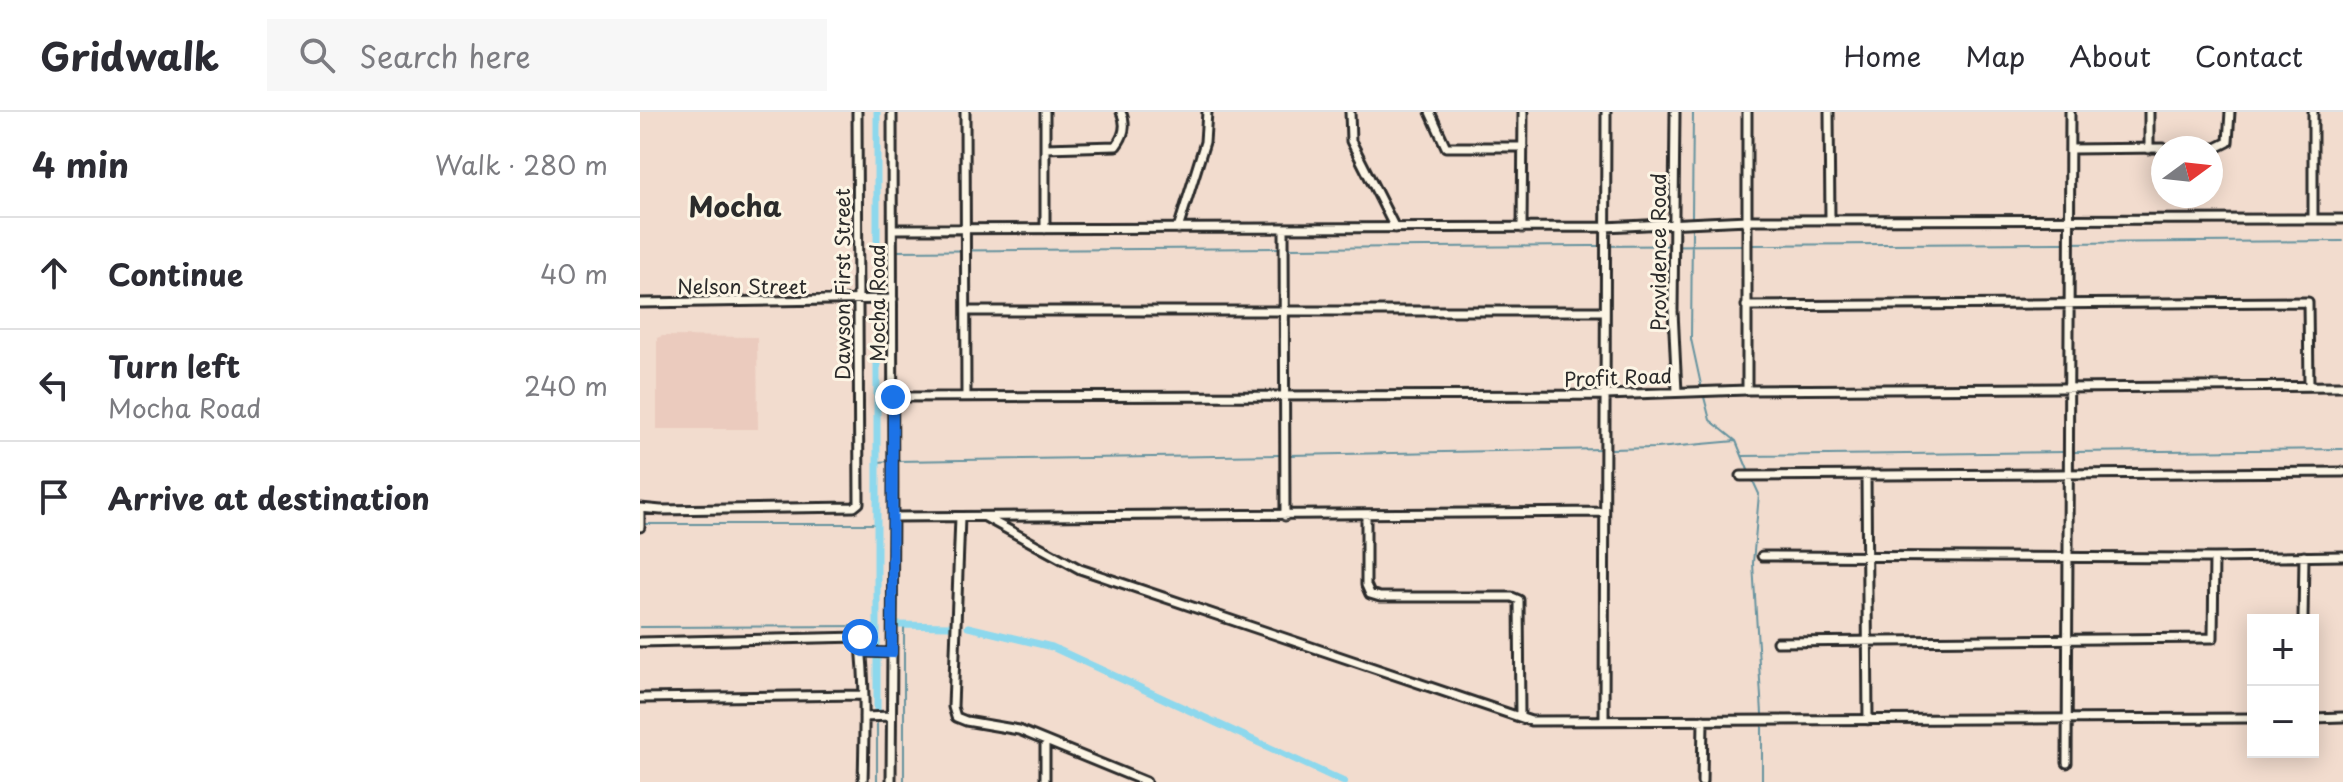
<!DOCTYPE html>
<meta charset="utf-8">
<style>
:root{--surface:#fff;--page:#f7f7f7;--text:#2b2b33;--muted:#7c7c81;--line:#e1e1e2}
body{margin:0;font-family:"Playpen Sans",sans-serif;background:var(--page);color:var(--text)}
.controls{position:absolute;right:24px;bottom:24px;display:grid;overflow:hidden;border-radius:0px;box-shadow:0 4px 20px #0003}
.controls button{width:72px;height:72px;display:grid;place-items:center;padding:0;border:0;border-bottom:2px solid var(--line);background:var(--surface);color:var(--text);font:40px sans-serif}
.compass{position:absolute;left:1511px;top:24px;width:72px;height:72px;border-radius:50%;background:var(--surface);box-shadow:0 4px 20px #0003;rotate:75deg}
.stop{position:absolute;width:24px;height:24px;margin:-18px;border:6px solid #1a73e8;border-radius:50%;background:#fff}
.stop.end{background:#1a73e8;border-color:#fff;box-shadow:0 2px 8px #0008}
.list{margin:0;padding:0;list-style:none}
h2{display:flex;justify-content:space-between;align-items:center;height:104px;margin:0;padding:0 32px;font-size:34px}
h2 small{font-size:26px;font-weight:400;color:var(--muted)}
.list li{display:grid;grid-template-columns:52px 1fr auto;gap:24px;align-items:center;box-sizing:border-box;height:112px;padding:0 32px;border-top:2px solid var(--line)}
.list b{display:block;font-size:30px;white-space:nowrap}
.list p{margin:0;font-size:26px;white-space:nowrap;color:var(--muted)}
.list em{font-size:26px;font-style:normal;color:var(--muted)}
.icon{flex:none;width:44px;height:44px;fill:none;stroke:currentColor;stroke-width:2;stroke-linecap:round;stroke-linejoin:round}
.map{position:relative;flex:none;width:1703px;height:670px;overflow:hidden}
header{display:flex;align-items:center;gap:48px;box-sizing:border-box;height:112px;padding:0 40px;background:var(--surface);border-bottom:2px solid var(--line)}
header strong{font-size:38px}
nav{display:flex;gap:44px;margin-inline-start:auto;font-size:28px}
.search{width:560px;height:72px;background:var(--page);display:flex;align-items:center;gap:20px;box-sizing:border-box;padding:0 28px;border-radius:0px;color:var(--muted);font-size:30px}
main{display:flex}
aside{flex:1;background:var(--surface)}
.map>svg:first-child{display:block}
.built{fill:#ebcbbe}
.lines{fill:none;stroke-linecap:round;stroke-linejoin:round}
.stream{stroke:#66939f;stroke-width:2}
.canal{stroke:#8dd8ed;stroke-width:7}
.minor-casing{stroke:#2b2b2b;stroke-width:13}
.minor{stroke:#fcf5e5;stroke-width:7}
.route{stroke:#1a73e8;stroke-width:10}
.labels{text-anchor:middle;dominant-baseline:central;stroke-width:6;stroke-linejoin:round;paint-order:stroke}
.street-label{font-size:20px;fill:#2b2b2b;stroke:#fcf5e5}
.district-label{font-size:28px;font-weight:bold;fill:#2b2b2b;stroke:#fcf5e5}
</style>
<header>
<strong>Gridwalk</strong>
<div class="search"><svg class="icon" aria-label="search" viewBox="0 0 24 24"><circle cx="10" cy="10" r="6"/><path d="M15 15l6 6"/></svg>Search here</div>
<nav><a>Home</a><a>Map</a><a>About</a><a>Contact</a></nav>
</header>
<main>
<aside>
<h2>4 min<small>Walk · 280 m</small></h2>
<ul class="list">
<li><svg class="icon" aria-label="ahead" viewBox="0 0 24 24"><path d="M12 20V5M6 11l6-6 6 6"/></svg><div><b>Continue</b></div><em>40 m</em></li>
<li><svg class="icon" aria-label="left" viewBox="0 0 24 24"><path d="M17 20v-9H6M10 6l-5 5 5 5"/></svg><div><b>Turn left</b><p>Mocha Road</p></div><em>240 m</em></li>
<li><svg class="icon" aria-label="arrive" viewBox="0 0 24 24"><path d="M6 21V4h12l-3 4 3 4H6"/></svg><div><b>Arrive at destination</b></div></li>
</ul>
</aside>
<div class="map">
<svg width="1703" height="670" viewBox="0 0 1703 670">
<rect width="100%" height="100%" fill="#f2dcce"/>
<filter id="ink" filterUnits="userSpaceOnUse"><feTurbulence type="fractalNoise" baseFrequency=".0125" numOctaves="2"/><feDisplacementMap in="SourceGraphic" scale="16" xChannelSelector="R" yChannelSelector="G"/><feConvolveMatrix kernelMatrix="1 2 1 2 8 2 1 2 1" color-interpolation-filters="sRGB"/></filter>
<g filter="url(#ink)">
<!-- built -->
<path class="built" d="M22,224l95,1 1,92h-101v-91z"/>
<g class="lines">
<!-- stream -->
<path class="stream" d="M1052,104l1,-104
M1052,116l-1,111 10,46
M1110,133l593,-4
M646,136l458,-3
M237,139h11
M254,139l386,-3
M1064,285l6,23 26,21 12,29
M969,337l48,-1 79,-7
M1432,340l271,-3
M649,343l314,-6
M1102,344l324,-4
M257,349l386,-6
M238,350l13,-1
M1113,369l6,13 -6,69 9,151
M3,412h235
M264,513v157
M0,515l237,-1
M237,670v-63
M1122,670v-56"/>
<!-- canal -->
<path class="canal" d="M237,0v602
M258,513l51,1
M328,515l84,20 292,135"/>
<defs>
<path id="minor" d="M325,0l1,284
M710,0l1,29 44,87
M790,0l16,35h77
M1035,0l-2,199 4,81
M1189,0l1,107
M1673,0v107
M405,36l71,-2c8,-10 11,-22 5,-34
M1561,36h15l12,-6 2,-30
M1430,37l93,-1
M1509,37v-37
M644,116l1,288
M882,116l1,-116
M253,117l712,-2 142,-7 596,-1
M405,117v-117
M538,117l27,-87 2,-30
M0,191l253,-4
M1106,194l562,-4 1,84
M326,199h639
M1107,278v-278
M253,285l712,-2 142,-5 596,-4
M1226,363l2,245
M1101,364l602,-4
M0,396l21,2 193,-3 5,-4 -2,-391
M0,401v14
M726,403v70l4,9 10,3h132l7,3 1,117
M253,405l711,-5
M320,405l-7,190 3,10 10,4 53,9 127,52
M345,405l95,52 451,152 722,-3
M1122,444l452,2 129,-2
M1663,508l1,-64
M0,530l220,-5c6,47 4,97 3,145
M1137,530l436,-4 1,-80
M223,540l29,1
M0,586l223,-3
M224,605l27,-1
M1673,606l30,-1
M964,608l2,-608
M1427,651l3,-651
M251,670l2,-265 -1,-405
M405,670v-41
M1062,670l1,-62"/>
</defs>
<!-- minor casing -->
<use href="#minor" class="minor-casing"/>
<!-- minor -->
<use href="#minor" class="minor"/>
</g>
</g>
<g class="lines" filter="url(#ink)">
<!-- route -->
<path class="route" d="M220,525l3,15 29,1 1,-256"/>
</g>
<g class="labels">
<!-- street labels -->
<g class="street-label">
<text transform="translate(1018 140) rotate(-90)">Providence Road</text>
<text transform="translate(202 172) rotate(-90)">Dawson First Street</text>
<text x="102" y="174">Nelson Street</text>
<text transform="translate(237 191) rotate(-90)">Mocha Road</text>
<text transform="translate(978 265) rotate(-2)">Profit Road</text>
</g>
<!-- district labels -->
<g class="district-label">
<text x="95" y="93">Mocha</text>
</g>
</g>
</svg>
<div class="controls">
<button>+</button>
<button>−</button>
</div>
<svg class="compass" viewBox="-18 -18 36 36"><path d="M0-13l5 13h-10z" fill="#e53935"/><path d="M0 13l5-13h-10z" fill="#7c7c81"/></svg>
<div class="stop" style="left:220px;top:525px"></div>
<div class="stop end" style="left:253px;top:285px"></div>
</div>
</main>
